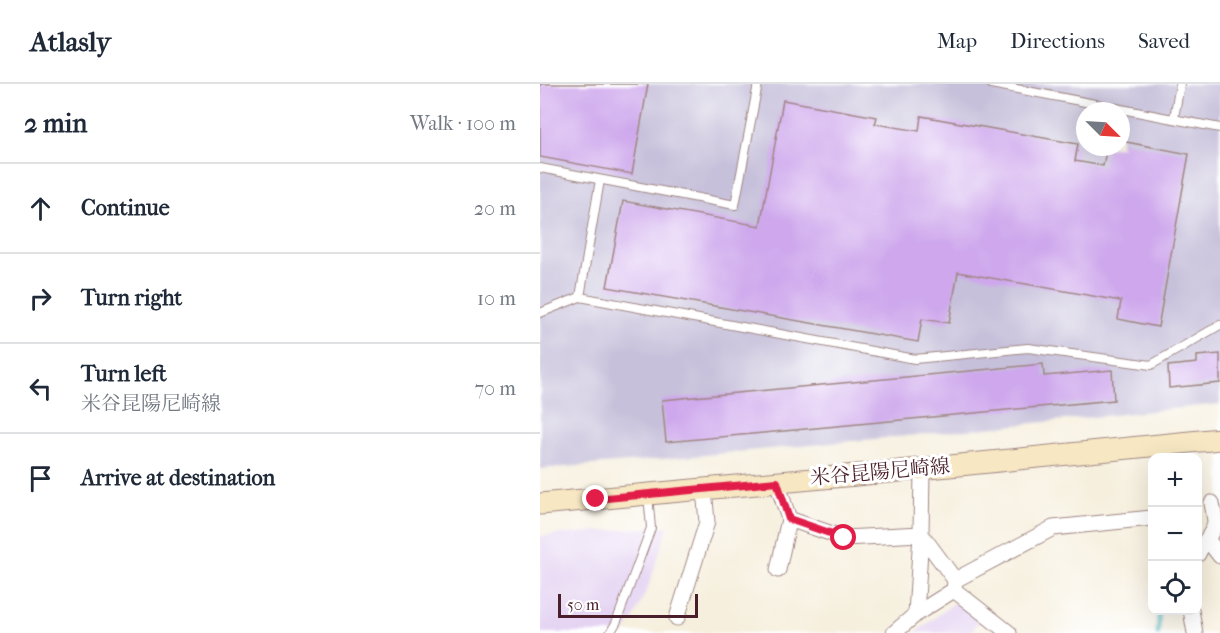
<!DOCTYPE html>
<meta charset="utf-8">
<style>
:root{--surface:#fff;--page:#f6f6f7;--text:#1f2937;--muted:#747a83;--line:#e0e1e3}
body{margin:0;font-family:"IM FELL French Canon","Noto Serif JP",serif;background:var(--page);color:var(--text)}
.controls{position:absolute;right:18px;bottom:18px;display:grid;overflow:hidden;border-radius:12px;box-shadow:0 6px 24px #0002}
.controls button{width:54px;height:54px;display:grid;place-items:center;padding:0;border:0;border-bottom:2px solid var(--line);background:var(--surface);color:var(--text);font:30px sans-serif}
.compass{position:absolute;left:536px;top:18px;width:54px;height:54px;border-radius:50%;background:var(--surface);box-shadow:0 6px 24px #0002;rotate:114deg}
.scale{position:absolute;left:18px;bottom:15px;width:140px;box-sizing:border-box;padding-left:6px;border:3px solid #4a1f2b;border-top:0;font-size:16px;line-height:21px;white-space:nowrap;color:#4a1f2b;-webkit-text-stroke:4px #fff;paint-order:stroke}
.stop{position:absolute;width:18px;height:18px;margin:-14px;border:4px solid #e11d48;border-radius:50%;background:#fff}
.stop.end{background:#e11d48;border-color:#fff;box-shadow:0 2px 6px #0008}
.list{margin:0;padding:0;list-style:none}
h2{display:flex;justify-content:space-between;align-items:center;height:78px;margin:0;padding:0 24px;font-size:26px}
h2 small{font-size:20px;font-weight:400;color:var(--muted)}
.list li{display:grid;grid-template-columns:39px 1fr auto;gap:18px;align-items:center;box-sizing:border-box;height:90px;padding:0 24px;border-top:2px solid var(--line)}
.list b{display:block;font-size:22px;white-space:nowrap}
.list p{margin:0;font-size:20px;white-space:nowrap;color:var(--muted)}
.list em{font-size:20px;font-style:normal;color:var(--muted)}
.icon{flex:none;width:33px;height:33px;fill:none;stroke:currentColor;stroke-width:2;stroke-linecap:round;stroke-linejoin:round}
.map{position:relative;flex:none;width:680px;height:549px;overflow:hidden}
header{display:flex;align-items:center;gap:36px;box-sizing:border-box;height:84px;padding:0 30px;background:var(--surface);border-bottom:2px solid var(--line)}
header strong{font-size:28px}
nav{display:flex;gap:33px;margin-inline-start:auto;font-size:21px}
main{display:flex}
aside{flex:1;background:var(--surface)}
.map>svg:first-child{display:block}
.built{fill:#e4d3f2}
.industrial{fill:#c6c0da;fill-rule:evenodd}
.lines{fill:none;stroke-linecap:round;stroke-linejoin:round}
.stream{stroke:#3fb0b6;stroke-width:5}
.building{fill:#cea7ec}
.lane-casing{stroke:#a08784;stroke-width:10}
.street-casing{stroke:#a08784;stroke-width:17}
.secondary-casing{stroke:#a08784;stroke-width:23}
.lane{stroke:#fff;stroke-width:8}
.street{stroke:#fff;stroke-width:15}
.secondary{stroke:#f7e8c3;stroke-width:21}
.route{stroke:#e11d48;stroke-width:8}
.labels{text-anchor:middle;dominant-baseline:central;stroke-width:6;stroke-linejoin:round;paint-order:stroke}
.street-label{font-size:20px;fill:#4a1f2b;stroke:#fff}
</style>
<header>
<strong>Atlasly</strong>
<nav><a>Map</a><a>Directions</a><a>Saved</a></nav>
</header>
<main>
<aside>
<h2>2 min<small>Walk · 100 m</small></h2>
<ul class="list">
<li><svg class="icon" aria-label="ahead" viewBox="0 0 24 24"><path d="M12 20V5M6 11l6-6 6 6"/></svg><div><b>Continue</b></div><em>20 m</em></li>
<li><svg class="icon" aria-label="right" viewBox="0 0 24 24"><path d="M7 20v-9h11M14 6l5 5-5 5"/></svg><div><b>Turn right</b></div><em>10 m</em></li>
<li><svg class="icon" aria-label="left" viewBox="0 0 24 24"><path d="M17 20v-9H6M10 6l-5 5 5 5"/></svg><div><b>Turn left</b><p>米谷昆陽尼崎線</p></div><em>70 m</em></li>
<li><svg class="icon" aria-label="arrive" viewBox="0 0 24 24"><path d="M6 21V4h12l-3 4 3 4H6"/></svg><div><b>Arrive at destination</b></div></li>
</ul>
</aside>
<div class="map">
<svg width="680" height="549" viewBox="0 0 680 549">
<rect width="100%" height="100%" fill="#fff"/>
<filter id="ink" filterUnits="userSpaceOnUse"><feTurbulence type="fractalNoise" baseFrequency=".0167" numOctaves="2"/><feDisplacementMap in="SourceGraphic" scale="12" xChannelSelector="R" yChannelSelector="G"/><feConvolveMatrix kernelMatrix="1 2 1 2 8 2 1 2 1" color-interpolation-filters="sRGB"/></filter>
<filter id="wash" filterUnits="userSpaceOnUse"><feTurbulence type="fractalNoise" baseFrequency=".008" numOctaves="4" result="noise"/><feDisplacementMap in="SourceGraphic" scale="24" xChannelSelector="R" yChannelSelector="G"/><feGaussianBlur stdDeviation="1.35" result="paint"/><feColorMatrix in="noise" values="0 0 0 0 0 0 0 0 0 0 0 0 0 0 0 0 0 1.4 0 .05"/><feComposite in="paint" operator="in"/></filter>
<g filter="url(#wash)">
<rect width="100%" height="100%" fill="#f6efdd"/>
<!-- built -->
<path class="built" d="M128,442l-19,59 -17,37 -9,11h-83v-97z
M420,518l21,17 -11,14h-55l39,-30z"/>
<!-- industrial -->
<path class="industrial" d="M0,0h680v320l-272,28 -306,29 -102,8zM545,27h36v36h-36z"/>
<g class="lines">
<!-- stream -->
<path class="stream" d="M618,549l1,-23"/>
</g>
<g id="blocks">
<!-- building -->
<path class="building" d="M0,0h108l-16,90 -92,-17z
M243,16l94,17 -2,7 44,7 2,-15 157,28 -3,17 28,5 4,-19h14v-6l68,13 -31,173 -40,-8 3,-18 -163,-29 -9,51 -27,-4 -4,23 -311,-55 16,-86 137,25z
M680,270v29l-51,5 -1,-22 29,-3v-7z
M503,280l1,12 68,-6 2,30 -448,42 -4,-42z"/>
</g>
</g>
<g filter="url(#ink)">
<use href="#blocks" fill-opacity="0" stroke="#a08784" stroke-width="1.5"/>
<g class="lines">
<defs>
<path id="lane" d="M451,0l229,44
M634,34l6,-34
M0,84l195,37 23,-121
M40,213l20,-117
M0,229l40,-16 335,62 113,-11 123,17 69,-40
M70,549l6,-10 35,-95 -3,-33"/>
<path id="street" d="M237,398l12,37 55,19 77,-4
M667,455l13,17
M658,470c4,-10 15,-20 17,-31 0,-6 -2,-14 -3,-20
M238,486l11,-51
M415,496l98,-52 99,-10
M414,506l55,43
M651,526l4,23
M376,530l5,-80 1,-65
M137,534l30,-96 -3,-33
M354,549l22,-19 38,-24 1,-10 -34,-46"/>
<path id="secondary" d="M0,420l349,-32 331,-33"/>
</defs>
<!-- lane casing -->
<use href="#lane" class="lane-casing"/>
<!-- street casing -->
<use href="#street" class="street-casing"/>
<!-- secondary casing -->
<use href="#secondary" class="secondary-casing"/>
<!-- lane -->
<use href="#lane" class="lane"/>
<!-- street -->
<use href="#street" class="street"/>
<!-- secondary -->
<use href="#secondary" class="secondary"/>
</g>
</g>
<g class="lines" filter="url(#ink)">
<!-- route -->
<path class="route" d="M56,415l181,-17 12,37 55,19"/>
</g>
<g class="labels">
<!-- street labels -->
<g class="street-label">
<text transform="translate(340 388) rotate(-5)">米谷昆陽尼崎線</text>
</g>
</g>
</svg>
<div class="controls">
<button>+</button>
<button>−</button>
<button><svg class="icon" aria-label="locate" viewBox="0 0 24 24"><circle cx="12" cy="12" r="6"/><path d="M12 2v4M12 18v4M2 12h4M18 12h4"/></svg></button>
</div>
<svg class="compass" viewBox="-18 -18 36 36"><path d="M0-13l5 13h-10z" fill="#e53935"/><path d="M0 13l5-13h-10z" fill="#747a83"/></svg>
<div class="scale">50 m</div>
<div class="stop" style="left:304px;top:454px"></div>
<div class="stop end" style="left:56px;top:415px"></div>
</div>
</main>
